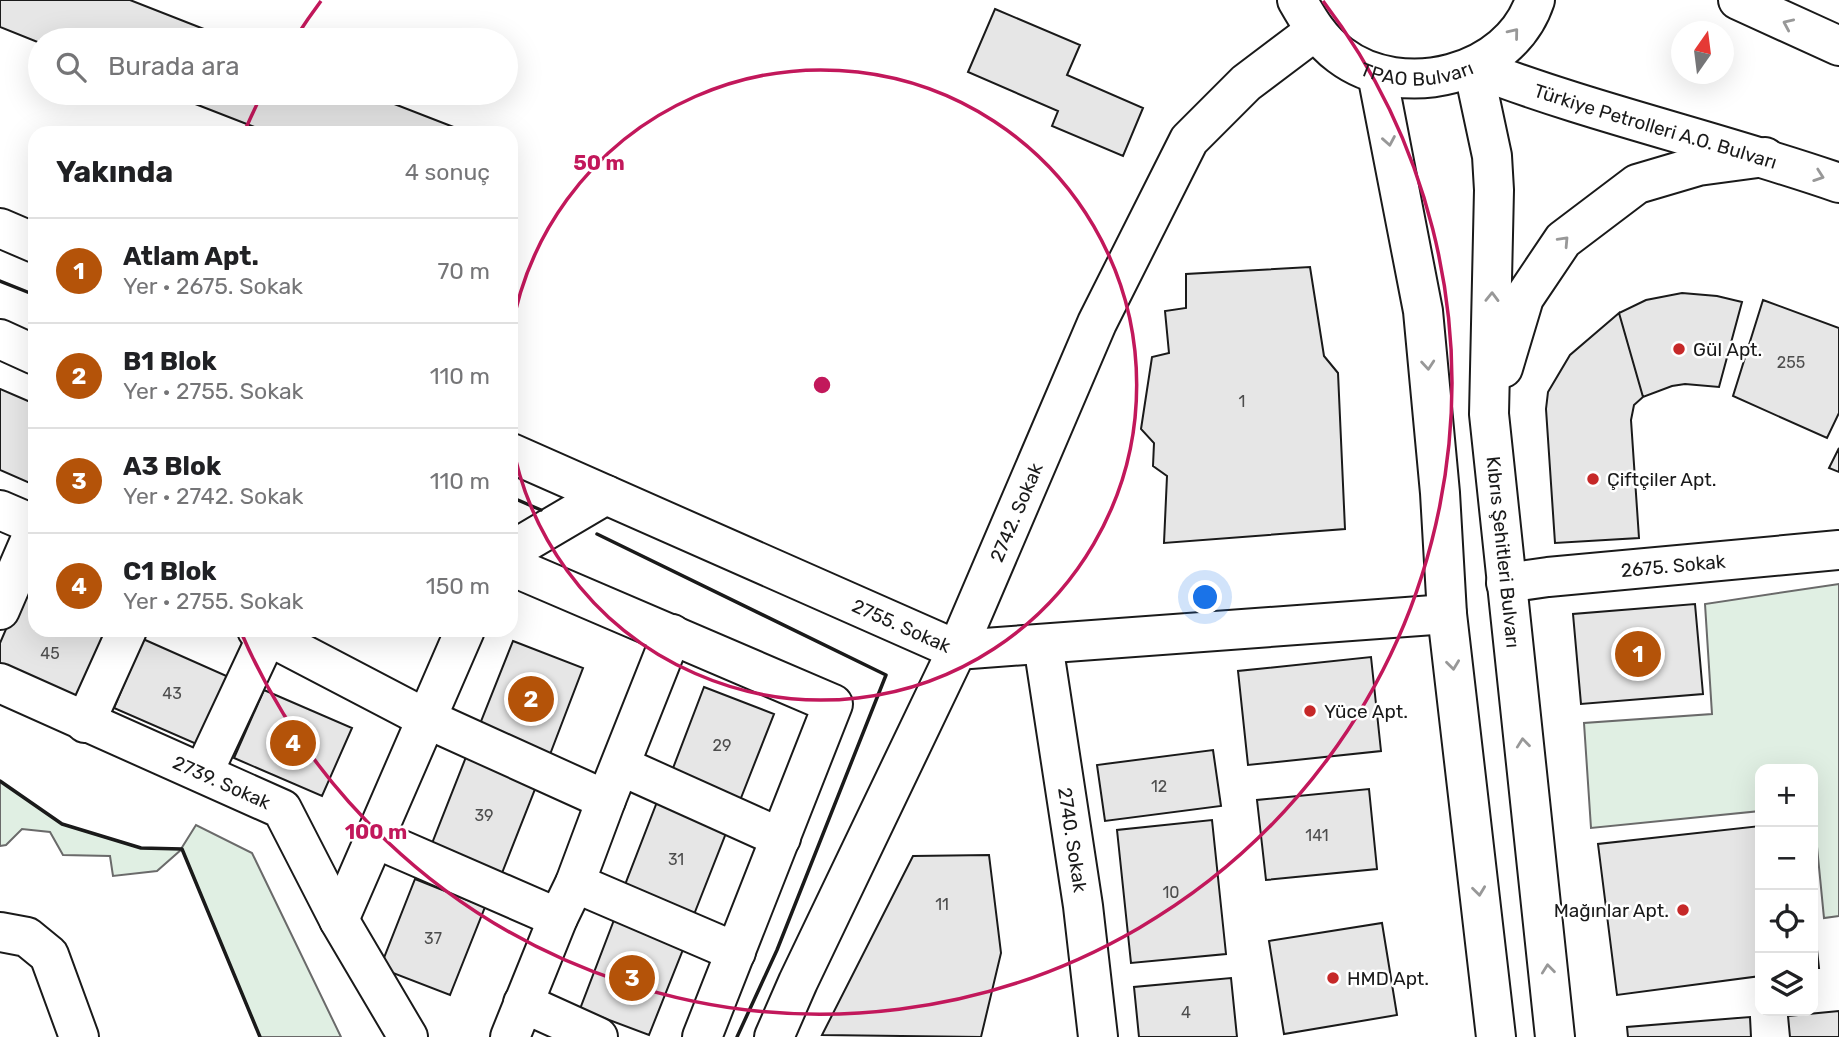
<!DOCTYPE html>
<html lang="tr">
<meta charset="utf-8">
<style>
:root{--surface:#fff;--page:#f6f6f6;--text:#202124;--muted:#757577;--line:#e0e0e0;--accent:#b45309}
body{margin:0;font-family:Rubik,sans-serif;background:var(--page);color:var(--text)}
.controls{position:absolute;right:21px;bottom:21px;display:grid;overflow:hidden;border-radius:14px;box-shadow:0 7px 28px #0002}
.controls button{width:63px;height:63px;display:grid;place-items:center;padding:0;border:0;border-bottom:2px solid var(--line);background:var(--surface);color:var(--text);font:35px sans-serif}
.compass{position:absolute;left:1671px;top:21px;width:63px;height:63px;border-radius:50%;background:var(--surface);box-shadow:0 7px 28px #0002;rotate:14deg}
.you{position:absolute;left:1206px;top:598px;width:24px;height:24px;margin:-18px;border:5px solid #fff;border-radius:50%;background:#1a73e8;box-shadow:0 0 0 10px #1a73e833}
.badge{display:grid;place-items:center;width:46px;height:46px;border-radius:50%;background:var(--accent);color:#fff;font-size:23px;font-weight:700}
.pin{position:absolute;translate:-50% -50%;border:4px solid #fff;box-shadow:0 2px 7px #0006}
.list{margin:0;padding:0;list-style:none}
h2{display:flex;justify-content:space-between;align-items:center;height:91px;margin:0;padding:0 28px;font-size:30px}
h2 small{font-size:23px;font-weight:400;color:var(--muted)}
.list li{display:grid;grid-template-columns:46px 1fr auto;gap:21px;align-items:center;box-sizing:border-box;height:105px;padding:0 28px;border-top:2px solid var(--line)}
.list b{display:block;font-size:26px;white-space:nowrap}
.list p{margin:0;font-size:23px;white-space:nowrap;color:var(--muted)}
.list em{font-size:23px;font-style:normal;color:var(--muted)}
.icon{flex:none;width:38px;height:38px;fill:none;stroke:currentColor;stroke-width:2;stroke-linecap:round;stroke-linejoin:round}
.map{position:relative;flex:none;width:1839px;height:1037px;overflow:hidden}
.search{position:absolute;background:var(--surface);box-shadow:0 7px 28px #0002;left:28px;top:28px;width:490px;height:77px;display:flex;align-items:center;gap:18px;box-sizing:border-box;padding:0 24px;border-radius:38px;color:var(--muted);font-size:26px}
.panel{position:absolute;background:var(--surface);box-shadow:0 7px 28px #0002;left:28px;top:126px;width:490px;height:511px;border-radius:21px}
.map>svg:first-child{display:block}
.green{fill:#e0efe3;stroke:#6a6a6a;stroke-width:2}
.building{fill:#e6e6e6;stroke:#1a1a1a;stroke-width:2}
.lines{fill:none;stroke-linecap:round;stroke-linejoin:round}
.minor-casing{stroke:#1a1a1a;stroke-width:42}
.major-casing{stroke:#1a1a1a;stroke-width:42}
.highway-casing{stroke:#1a1a1a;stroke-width:42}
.minor{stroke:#fff;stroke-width:38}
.major{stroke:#fff;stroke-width:38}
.highway{stroke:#fff;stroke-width:38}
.wall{stroke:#1a1a1a;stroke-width:3.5}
.oneway{stroke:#989898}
.ring{fill:none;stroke:#c2185b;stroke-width:3.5}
.poi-dot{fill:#c62828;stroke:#fff;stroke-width:2.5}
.labels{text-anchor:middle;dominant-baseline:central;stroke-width:5;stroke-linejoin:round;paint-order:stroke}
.number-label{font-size:16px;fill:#4d4d4d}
.street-label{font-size:19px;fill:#1a1a1a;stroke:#fff}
.poi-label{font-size:19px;fill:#1a1a1a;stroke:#fff;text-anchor:start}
.centre{fill:#c2185b;stroke:#fff;stroke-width:3.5}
.ring-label{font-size:21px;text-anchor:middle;font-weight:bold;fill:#c2185b;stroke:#fff;stroke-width:5;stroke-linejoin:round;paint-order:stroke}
</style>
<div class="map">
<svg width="1839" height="1037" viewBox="0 0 1839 1037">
<rect width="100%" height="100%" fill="#fff"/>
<!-- green -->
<path class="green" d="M1839,584v332l-15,2 -11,-112v-37h-53v42l-169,17 -7,-105 128,-9 -7,-110z
M0,781l62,43 79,24 40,1 15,-24 56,28 89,184h-81l-78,-188 -25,22 -44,5 -3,-20 -47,-1 -13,-23 -28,-3 -16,16 -6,1z"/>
<!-- building -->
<path class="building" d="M0,0h130l102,40h-192v3l-40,-16z
M995,9l85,36 -13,30 76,33 -20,48 -71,-30 6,-15 -90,-39z
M167,93h199l103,40h-199z
M1310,267l14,89 14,17 7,156 -181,14 3,-67 -14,-10 1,-23 -13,-14 11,-72 17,-4 -4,-42 21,-3v-34z
M1682,293l35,3 25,6 -23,85 -34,-3 -13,2 -29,11 -24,-84 27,-13z
M1763,300l76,28v85l-12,25 -94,-42z
M1619,313l24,84 -9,8 -3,15 8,118 -84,5 -9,-134 2,-17 22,-37z
M0,389l35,15v74l-3,6 -32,-14z
M1839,448v24l-10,-4z
M22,592l13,5v33h75l-30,69 -80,-35v-21z
M1695,604l8,90 -122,10 -8,-90z
M143,639l88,39 -30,68 -87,-38z
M513,641l70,27 -34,89 -71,-28z
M1371,657l10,94 -133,14 -10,-94z
M704,687l70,27 -35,89 -69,-27z
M264,690l88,38 -30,68 -88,-38z
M1213,750l8,56 -116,15 -8,-56z
M466,757l71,27 -35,89 -71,-27z
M1369,789l8,80 -111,11 -9,-80z
M657,802l71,26 -35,89 -70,-27z
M1212,820l14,134 -95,9 -14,-133z
M1760,826v150l-143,19 -19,-151z
M989,855l12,98 -20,84 -159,-2 91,-179z
M415,879l70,28 -35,88 -70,-27z
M1813,913l6,55h-6z
M614,920l70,27 -35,88 -69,-26z
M1382,923l15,92 -113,19 -15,-93z
M1231,978l6,59h-98l-5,-50z
M1839,1011v26h-49l-2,-21z
M1750,1017l1,20h-123l-1,-10z"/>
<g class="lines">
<defs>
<g id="minor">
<path d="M0,228l35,15"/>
<path d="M0,339l35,16"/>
<path id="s1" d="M511,453l446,197 490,-36"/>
<path d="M0,510l35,15"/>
<path d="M511,551l95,-56"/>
<path d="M511,566l322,138 -131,333"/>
<path id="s2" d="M1506,583l42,-6 291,-27"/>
<path d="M0,610l35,-81"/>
<path d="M257,630l168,88 181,82"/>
<path id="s3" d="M1043,644l40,262 15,131"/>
<path id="s4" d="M0,683l282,126 57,111 69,117"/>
<path d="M85,723l42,-93"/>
<path d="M621,766l160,72"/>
<path d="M203,773l67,-143"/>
<path d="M374,838l184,80"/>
<path d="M575,883l161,69"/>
<path d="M339,920l126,-290"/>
<path d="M0,932l27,5 22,18 30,82"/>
<path d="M523,1003l75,34"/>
<path d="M510,1037l48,-119 17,-35 31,-83 66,-166"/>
<path id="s5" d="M774,1037l24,-55 159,-332 140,-327 92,-183 57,-57 69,-52"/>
</g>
<g id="major">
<path id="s6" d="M1473,67l19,89 2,34 -5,224 66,623"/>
<path d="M1377,74l46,237 17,182 7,121 49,423"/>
<path d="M1503,368l21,-70 39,-58 74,-56 61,-18 67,-9"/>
</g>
<g id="highway">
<path id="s7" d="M1297,0c12,21 23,40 43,55 62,47 170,21 195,-55"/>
<path d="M1738,0l101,46"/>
<path id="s8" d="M1473,67c119,46 245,74 366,116"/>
</g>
</defs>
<!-- minor casing -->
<use href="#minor" class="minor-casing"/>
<!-- major casing -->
<use href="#major" class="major-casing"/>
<!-- highway casing -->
<use href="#highway" class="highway-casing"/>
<!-- minor -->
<use href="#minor" class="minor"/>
<!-- major -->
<use href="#major" class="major"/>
<!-- highway -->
<use href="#highway" class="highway"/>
<!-- wall -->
<path class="wall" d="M0,281l35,14
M511,497l30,13
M597,534l289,141 -109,275 -40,87
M0,781l62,43 79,24 41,1 78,188"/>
</g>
<!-- one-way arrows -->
<defs><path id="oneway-chevron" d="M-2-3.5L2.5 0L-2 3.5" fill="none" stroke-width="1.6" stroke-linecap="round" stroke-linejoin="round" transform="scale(1.75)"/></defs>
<g class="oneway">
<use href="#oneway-chevron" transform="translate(1788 24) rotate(-156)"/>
<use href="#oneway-chevron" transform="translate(1514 33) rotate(-51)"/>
<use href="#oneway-chevron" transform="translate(1389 141) rotate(80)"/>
<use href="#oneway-chevron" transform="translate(1819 176) rotate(19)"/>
<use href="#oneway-chevron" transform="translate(1564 241) rotate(-47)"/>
<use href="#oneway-chevron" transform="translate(1492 297) rotate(-89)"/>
<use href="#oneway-chevron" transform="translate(1428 365) rotate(85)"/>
<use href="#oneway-chevron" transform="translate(1453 665) rotate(83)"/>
<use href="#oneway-chevron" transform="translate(1523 743) rotate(-96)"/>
<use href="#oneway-chevron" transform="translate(1479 891) rotate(83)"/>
<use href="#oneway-chevron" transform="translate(1548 969) rotate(-96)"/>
</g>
<!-- distance rings -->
<g class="ring">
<path d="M511 333A315 315 0 1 1 511 437"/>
<path d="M246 128A631 631 0 0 1 262 94M296 37A631 631 0 0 1 321 1M1323 1A631 631 0 1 1 241 632"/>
</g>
<!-- markers -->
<g class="poi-dot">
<circle cx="1679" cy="349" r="7"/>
<circle cx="1593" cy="479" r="7"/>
<circle cx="1310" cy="711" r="7"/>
<circle cx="1683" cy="910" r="7"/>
<circle cx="1333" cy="978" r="7"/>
</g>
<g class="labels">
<!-- number labels -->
<g class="number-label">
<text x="1791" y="362">255</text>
<text x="1242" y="401">1</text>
<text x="50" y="653">45</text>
<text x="172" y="693">43</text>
<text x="722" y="745">29</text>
<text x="1159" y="786">12</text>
<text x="484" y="815">39</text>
<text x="1317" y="835">141</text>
<text x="676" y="859">31</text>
<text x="1171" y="892">10</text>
<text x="942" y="904">11</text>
<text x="433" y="938">37</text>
<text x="1186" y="1012">4</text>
</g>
<!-- street labels -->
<g class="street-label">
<text stroke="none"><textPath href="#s7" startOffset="152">TPAO Bulvarı</textPath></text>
<text stroke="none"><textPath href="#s8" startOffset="192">Türkiye Petrolleri A.O. Bulvarı</textPath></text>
<text stroke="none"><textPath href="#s5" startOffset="578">2742. Sokak</textPath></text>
<text stroke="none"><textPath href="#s6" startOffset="488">Kıbrıs Şehitleri Bulvarı</textPath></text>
<text stroke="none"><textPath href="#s2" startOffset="168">2675. Sokak</textPath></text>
<text stroke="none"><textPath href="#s1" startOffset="427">2755. Sokak</textPath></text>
<text stroke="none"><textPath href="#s4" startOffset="243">2739. Sokak</textPath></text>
<text stroke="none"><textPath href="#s3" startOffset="198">2740. Sokak</textPath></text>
</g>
<!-- poi labels -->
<g class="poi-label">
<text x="1693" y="349">Gül Apt.</text>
<text x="1607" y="479">Çiftçiler Apt.</text>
<text x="1324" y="711">Yüce Apt.</text>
<text x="1669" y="910" text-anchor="end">Mağınlar Apt.</text>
<text x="1347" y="978">HMD Apt.</text>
</g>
</g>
<circle cx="822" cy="385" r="10" class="centre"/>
<g class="ring-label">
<text x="599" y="170">50 m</text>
<text x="376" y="839">100 m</text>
</g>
</svg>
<div class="controls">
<button>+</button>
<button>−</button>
<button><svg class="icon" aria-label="locate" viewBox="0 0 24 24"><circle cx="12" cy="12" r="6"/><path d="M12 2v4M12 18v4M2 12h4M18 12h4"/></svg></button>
<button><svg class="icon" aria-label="layers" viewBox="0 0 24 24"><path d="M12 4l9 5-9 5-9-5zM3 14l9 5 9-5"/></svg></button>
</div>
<svg class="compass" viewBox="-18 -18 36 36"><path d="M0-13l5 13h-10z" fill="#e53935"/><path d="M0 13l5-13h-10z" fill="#757577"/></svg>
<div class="you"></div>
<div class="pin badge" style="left:1638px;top:654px">1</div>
<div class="pin badge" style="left:531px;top:699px">2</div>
<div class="pin badge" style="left:632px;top:978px">3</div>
<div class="pin badge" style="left:293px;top:743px">4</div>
<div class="search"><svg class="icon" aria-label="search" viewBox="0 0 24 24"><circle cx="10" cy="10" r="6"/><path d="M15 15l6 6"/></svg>Burada ara</div>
<section class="panel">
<h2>Yakında<small>4 sonuç</small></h2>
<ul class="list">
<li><span class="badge">1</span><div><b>Atlam Apt.</b><p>Yer · 2675. Sokak</p></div><em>70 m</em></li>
<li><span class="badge">2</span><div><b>B1 Blok</b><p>Yer · 2755. Sokak</p></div><em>110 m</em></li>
<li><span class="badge">3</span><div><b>A3 Blok</b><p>Yer · 2742. Sokak</p></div><em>110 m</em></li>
<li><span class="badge">4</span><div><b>C1 Blok</b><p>Yer · 2755. Sokak</p></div><em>150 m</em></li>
</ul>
</section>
</div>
